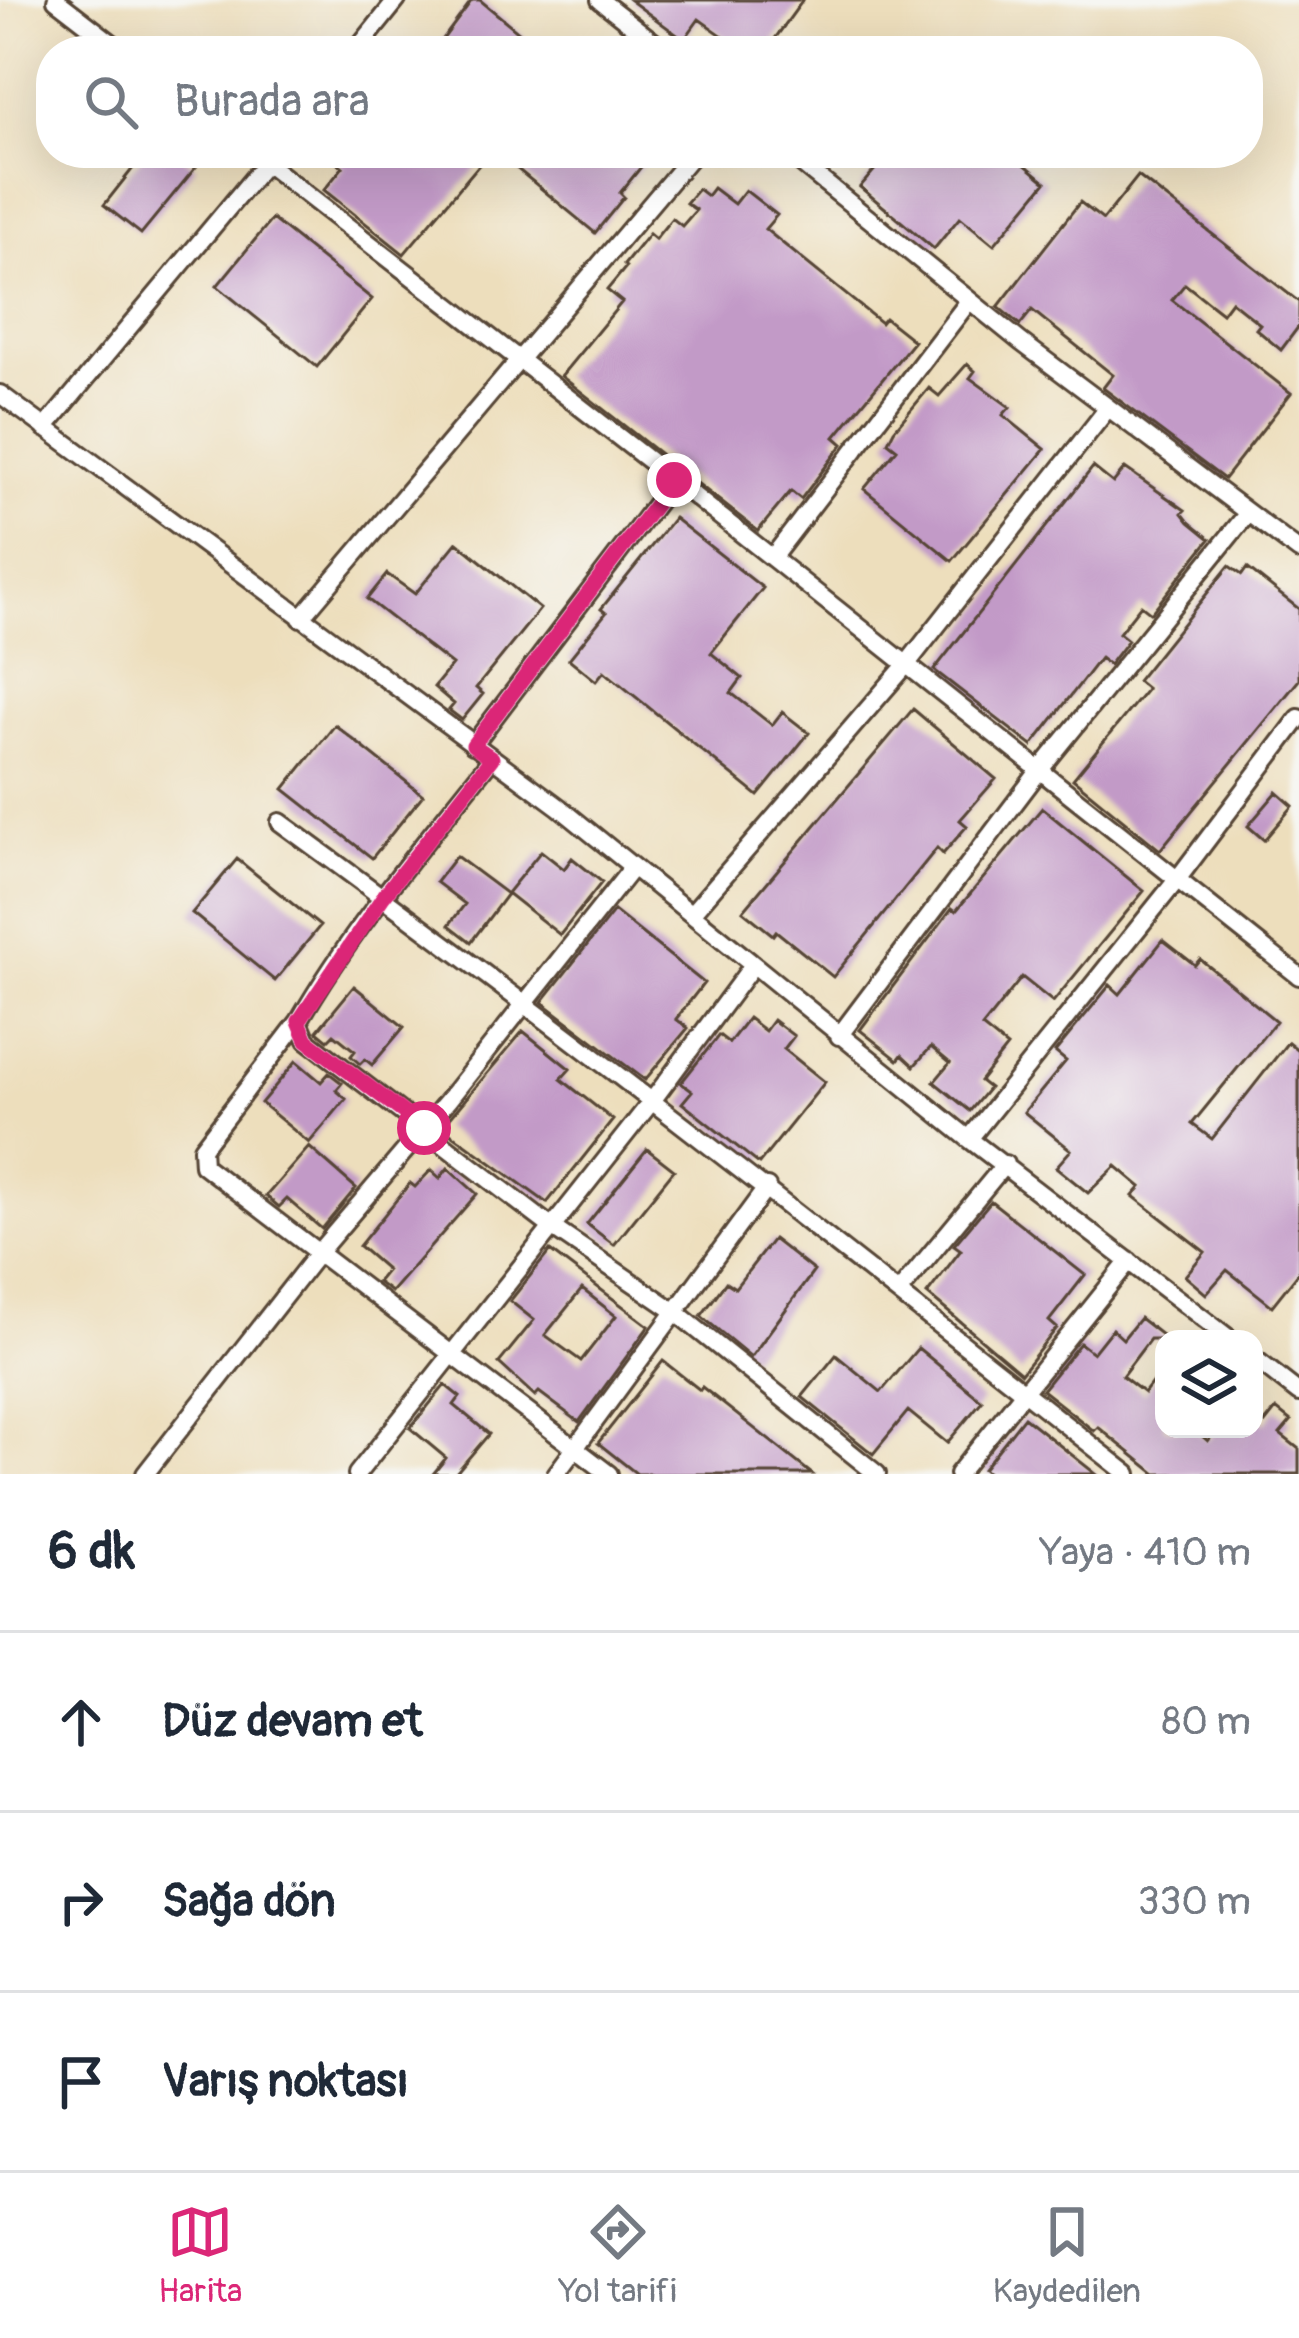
<!DOCTYPE html>
<html lang="tr">
<meta charset="utf-8">
<style>
:root{--surface:#fff;--page:#f2f2f3;--text:#1f2937;--muted:#747a83;--line:#e0e1e3;--accent:#db2777}
body{margin:0;font-family:Pangolin,sans-serif;background:var(--page);color:var(--text)}
.controls{position:absolute;right:36px;bottom:36px;display:grid;overflow:hidden;border-radius:24px;box-shadow:0 12px 48px #0002}
.controls button{width:108px;height:108px;display:grid;place-items:center;padding:0;border:0;border-bottom:3px solid var(--line);background:var(--surface);color:var(--text);font:60px sans-serif}
.stop{position:absolute;width:36px;height:36px;margin:-27px;border:9px solid #db2777;border-radius:50%;background:#fff}
.stop.end{background:#db2777;border-color:#fff;box-shadow:0 3px 12px #0008}
.list{margin:0;padding:0;list-style:none}
h2{display:flex;justify-content:space-between;align-items:center;height:156px;margin:0;padding:0 48px;font-size:51px}
h2 small{font-size:39px;font-weight:400;color:var(--muted)}
.list li{display:grid;grid-template-columns:78px 1fr auto;gap:36px;align-items:center;box-sizing:border-box;height:180px;padding:0 48px;border-top:3px solid var(--line)}
.list b{display:block;font-size:45px;white-space:nowrap}
.list em{font-size:39px;font-style:normal;color:var(--muted)}
.icon{flex:none;width:66px;height:66px;fill:none;stroke:currentColor;stroke-width:2;stroke-linecap:round;stroke-linejoin:round}
.map{position:relative;flex:none;width:1299px;height:1474px;overflow:hidden}
.search{position:absolute;background:var(--surface);box-shadow:0 12px 48px #0002;left:36px;right:36px;top:36px;height:132px;display:flex;align-items:center;gap:30px;box-sizing:border-box;padding:0 42px;border-radius:48px;color:var(--muted);font-size:45px}
.sheet{height:696px;background:var(--surface)}
nav{display:flex;justify-content:space-around;align-items:center;box-sizing:border-box;height:168px;border-top:3px solid var(--line);background:var(--surface);font-size:33px;color:var(--muted)}
nav a{display:grid;justify-items:center;gap:6px}
nav .on{color:var(--accent)}
.map>svg:first-child{display:block}
.building{fill:#c29ac7;fill-rule:evenodd}
.lines{fill:none;stroke-linecap:round;stroke-linejoin:round}
.minor-casing{stroke:#564536;stroke-width:22}
.minor{stroke:#fff;stroke-width:16}
.route{stroke:#db2777;stroke-width:15}
</style>
<div class="map">
<svg width="1299" height="1474" viewBox="0 0 1299 1474">
<rect width="100%" height="100%" fill="#f6f6f2"/>
<filter id="ink" filterUnits="userSpaceOnUse"><feTurbulence type="fractalNoise" baseFrequency=".00833" numOctaves="2"/><feDisplacementMap in="SourceGraphic" scale="24" xChannelSelector="R" yChannelSelector="G"/><feConvolveMatrix kernelMatrix="1 2 1 2 8 2 1 2 1" color-interpolation-filters="sRGB"/></filter>
<filter id="wash" filterUnits="userSpaceOnUse"><feTurbulence type="fractalNoise" baseFrequency=".004" numOctaves="4" result="noise"/><feDisplacementMap in="SourceGraphic" scale="48" xChannelSelector="R" yChannelSelector="G"/><feGaussianBlur stdDeviation="2.7" result="paint"/><feColorMatrix in="noise" values="0 0 0 0 0 0 0 0 0 0 0 0 0 0 0 0 0 1.4 0 .05"/><feComposite in="paint" operator="in"/></filter>
<g filter="url(#wash)">
<rect width="100%" height="100%" fill="#eddebc"/>
<g id="blocks">
<!-- building -->
<path class="building" d="M472,0h8l46,38 -3,4 11,9h-100z
M630,0h173l-37,51h-43l7,-10 -31,-22 -15,21z
M145,153h33l18,14 -55,67 -37,-29z
M326,153h163l-85,101 -80,-64 19,-23z
M498,153h135l12,9 -25,31 4,4 -29,36z
M889,153h122l35,29 -52,63 -34,-28 -26,32 -74,-62z
M1138,176l161,126v24l-18,24 -25,-21 4,-5 -29,-23 -9,12 -37,-29 -13,16 119,93 -67,86 -121,-91 10,-13 -81,-65 -12,15 -22,-18 82,-105 23,18z
M713,188l21,16 11,-14 32,25 -12,14 116,94 4,-5 29,23 -79,96 8,7 -42,55 -10,-8 -33,40 -197,-155 61,-74 -15,-12 19,-23 -2,-2 25,-31 6,5 17,-21 10,8 14,-16 -10,-7 12,-14 9,7z
M272,219l100,80 -55,68 -100,-81z
M967,364l8,7 -5,7 40,29 -7,8 42,34 -93,112 -88,-72 33,-40 -9,-7 6,-12 35,-42 10,8z
M1093,467l20,16 12,-15 60,42 -3,3 7,9 21,17 -59,74 -10,-8 -22,28 9,7 -19,25 -9,-7 -68,88 -98,-76z
M674,518l89,70 -52,65 31,25 -11,15 41,32 10,-13 27,21 -51,63 -154,-125 -8,10 -27,-22 37,-46 -5,-4z
M457,542l83,67 -64,79 7,6 -21,26 -13,-10 5,-6 -20,-17 18,-22 -85,-66 20,-25 28,20z
M1229,566l13,9 5,-7 52,41v71l-139,170 -87,-71 74,-90 -10,-8z
M913,709l83,70 -36,41 7,6 -24,28 -6,-6 -104,129 -57,-46 -3,4 -30,-24z
M335,725l88,70 -51,63 -88,-69z
M1277,792l16,14 -29,34 -16,-14z
M1042,808l102,83 -91,111 -31,-25 -40,50 25,20 -27,34 9,7 -19,23 -36,-29 16,-19 -19,-16 -17,19 -12,-11 -4,5 -38,-30 92,-122 4,3z
M541,851l23,18 8,-11 30,24 -42,53 -53,-42z
M456,856l51,38 -36,48 -22,-17 16,-21 -29,-22z
M237,859l83,67 -45,55 -83,-68z
M614,911l90,72 -28,36 12,9 -43,52 -103,-78z
M1163,940l32,25 5,-6 76,62 -84,103 20,15 76,-97 11,9v221l-27,34 -45,-36 -21,24 -21,-18 20,-24 -72,-56 8,-9 -25,-21 -28,27 -32,-26 15,-17 -47,-38 42,-51 -11,-9 55,-67 10,9z
M354,986l50,41 -32,38 -7,-6 -5,5 -9,-8 4,-5 -21,-17 -6,6 -11,-9z
M748,1018l17,13 8,-11 21,16 -10,13 41,33 -66,82 -77,-61 10,-12 -11,-8 3,-4 35,-44 10,8z
M523,1031l47,38 -9,10 52,41 -66,83 -105,-76z
M296,1061l25,21 8,-9 13,10 -6,7 10,9 -37,44 -48,-40z
M309,1147l47,41 -34,41 -35,-30 -8,8 -13,-11z
M647,1149l27,21 -60,75 -27,-21z
M448,1168l29,26 -86,98 -14,-10 10,-12 -28,-24 51,-63 5,4 16,-17 9,8z
M991,1201l94,74 -36,46 8,7 -36,45 -94,-79 34,-44 -7,-5z
M773,1239l41,32 -63,86 -50,-41 25,-34 9,6z
M550,1251l99,75 -70,96 -40,-30 -4,4 -36,-33 35,-43 -24,-19zM582,1289l34,27 -35,45 -36,-26z
M1140,1318l27,21h-17l-28,37 22,17 20,-26v27l-5,6 5,5v24h30l14,12 9,-12h37v-15l11,9 11,-14 15,12 -11,13 19,15v25h-143l-58,-47 -4,4 -52,-41 38,-47 13,10 19,-24 11,10z
M918,1348l64,53 -35,42 -39,-32 -35,43 -71,-57 34,-42 45,37z
M663,1361l37,29 2,-3 110,87h-175l-39,-31z
M445,1385l15,12 -6,8 35,29 -34,40h-22l13,-16 -36,-30z
M1024,1417l72,57h-107l-6,-5z"/>
</g>
</g>
<g filter="url(#ink)">
<use href="#blocks" fill-opacity="0" stroke="#564536" stroke-width="3"/>
<g class="lines">
<defs>
<path id="minor" d="M56,0l66,51
M600,0l65,51
M356,51l41,-51
M253,153l421,327 625,496
M788,153l233,189 278,209
M0,394l559,413 410,332 261,200
M45,428l229,-275
M772,558l197,-257
M301,618l393,-465
M473,745l201,-265
M492,758c-67,85 -139,169 -193,263l8,19 243,186 123,84 204,164
M280,822c288,210 568,431 848,652
M691,914l215,-249 202,-257
M299,1021l-97,127 1,17 406,309
M839,1036l200,-265 209,-258
M969,1139l207,-258 123,-163
M899,1292l106,-128
M1254,1358l45,35
M145,1474l173,-221 131,-154 184,-232
M357,1474l295,-373 101,-136
M556,1474l211,-287
M958,1474l171,-213"/>
</defs>
<!-- minor casing -->
<use href="#minor" class="minor-casing"/>
<!-- minor -->
<use href="#minor" class="minor"/>
</g>
</g>
<g class="lines" filter="url(#ink)">
<!-- route -->
<path class="route" d="M424,1128l-117,-88 -8,-19 84,-124 109,-139 -19,-13 201,-265"/>
</g>
</svg>
<div class="controls">
<button><svg class="icon" aria-label="layers" viewBox="0 0 24 24"><path d="M12 4l9 5-9 5-9-5zM3 14l9 5 9-5"/></svg></button>
</div>
<div class="stop" style="left:424px;top:1128px"></div>
<div class="stop end" style="left:674px;top:480px"></div>
<div class="search"><svg class="icon" aria-label="search" viewBox="0 0 24 24"><circle cx="10" cy="10" r="6"/><path d="M15 15l6 6"/></svg>Burada ara</div>
</div>
<section class="sheet">
<h2>6 dk<small>Yaya · 410 m</small></h2>
<ul class="list">
<li><svg class="icon" aria-label="ahead" viewBox="0 0 24 24"><path d="M12 20V5M6 11l6-6 6 6"/></svg><div><b>Düz devam et</b></div><em>80 m</em></li>
<li><svg class="icon" aria-label="right" viewBox="0 0 24 24"><path d="M7 20v-9h11M14 6l5 5-5 5"/></svg><div><b>Sağa dön</b></div><em>330 m</em></li>
<li><svg class="icon" aria-label="arrive" viewBox="0 0 24 24"><path d="M6 21V4h12l-3 4 3 4H6"/></svg><div><b>Varış noktası</b></div></li>
</ul>
</section>
<nav>
<a class="on"><svg class="icon" aria-label="map" viewBox="0 0 24 24"><path d="M3 6l6-2 6 2 6-2v14l-6 2-6-2-6 2zM9 4v14M15 6v14"/></svg>Harita</a>
<a><svg class="icon" aria-label="directions" viewBox="0 0 24 24"><path d="M12 3l9 9-9 9-9-9zM9 14v-3h6M13 9l2 2-2 2"/></svg>Yol tarifi</a>
<a><svg class="icon" aria-label="saved" viewBox="0 0 24 24"><path d="M7 4h10v16l-5-4-5 4z"/></svg>Kaydedilen</a>
</nav>
